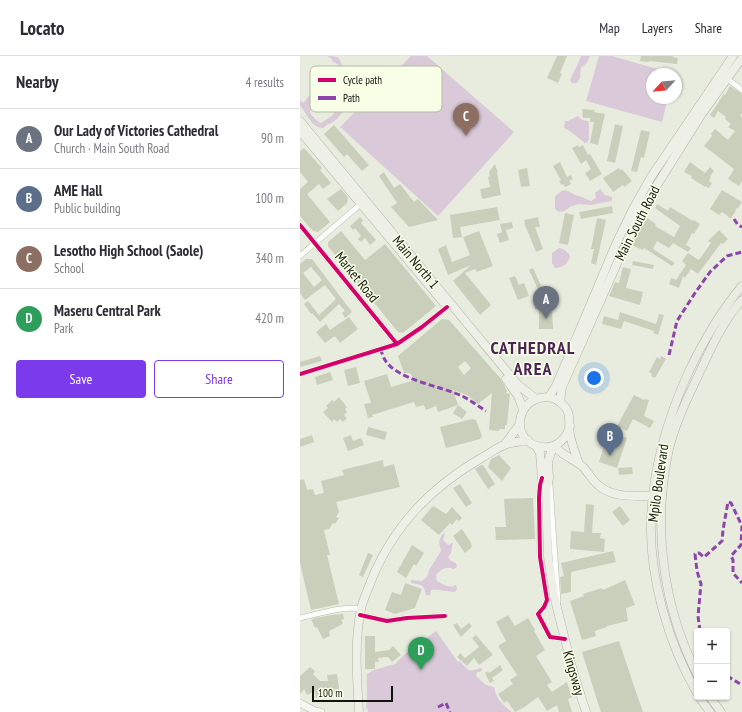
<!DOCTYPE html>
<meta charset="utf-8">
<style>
:root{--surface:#fff;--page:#f7f7f7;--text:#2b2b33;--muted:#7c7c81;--line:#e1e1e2;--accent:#7c3aed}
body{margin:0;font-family:"PT Sans Narrow",sans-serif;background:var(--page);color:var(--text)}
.controls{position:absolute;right:12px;bottom:12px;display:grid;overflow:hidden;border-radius:4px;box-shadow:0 1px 3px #0004}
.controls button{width:36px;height:36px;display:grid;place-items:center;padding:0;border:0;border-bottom:1px solid var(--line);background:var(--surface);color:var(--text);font:20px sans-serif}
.compass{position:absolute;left:346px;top:12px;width:36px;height:36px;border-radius:50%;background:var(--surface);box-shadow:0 1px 3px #0004;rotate:244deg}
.scale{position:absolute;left:12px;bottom:10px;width:81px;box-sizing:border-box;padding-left:4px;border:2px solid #13150d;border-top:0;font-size:11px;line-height:14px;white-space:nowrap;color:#13150d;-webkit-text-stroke:3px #f7ffe6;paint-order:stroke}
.you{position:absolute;left:294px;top:322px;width:14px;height:14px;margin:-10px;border:3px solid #fff;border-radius:50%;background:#1a73e8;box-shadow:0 0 0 6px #1a73e833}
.badge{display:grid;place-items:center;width:26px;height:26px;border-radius:50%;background:var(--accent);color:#fff;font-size:13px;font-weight:700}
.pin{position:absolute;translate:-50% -33px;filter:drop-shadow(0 1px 2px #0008)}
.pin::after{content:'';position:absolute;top:21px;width:14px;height:12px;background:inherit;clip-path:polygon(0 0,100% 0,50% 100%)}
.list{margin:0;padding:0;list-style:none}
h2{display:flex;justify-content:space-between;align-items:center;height:52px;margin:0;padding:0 16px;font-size:17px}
h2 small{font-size:13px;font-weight:400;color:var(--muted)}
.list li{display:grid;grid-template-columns:26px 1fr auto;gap:12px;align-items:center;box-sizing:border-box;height:60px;padding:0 16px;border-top:1px solid var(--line)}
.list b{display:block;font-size:15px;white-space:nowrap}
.list p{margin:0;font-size:13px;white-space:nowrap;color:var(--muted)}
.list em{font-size:13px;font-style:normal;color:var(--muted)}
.actions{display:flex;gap:8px;padding:12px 16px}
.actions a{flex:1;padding:9px 0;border:1px solid var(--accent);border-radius:4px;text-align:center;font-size:14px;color:var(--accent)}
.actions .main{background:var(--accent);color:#fff}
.map{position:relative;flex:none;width:442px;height:656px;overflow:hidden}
header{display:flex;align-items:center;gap:24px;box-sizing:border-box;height:56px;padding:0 20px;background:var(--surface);border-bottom:1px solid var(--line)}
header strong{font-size:19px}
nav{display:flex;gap:22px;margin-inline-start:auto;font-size:14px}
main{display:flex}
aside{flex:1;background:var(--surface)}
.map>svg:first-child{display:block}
.green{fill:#dacad9}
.building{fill:#cacfbc;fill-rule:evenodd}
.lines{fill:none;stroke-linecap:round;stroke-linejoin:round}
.minor-casing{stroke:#b8bcb1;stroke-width:6}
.secondary-casing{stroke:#b8bcb1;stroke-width:8}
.primary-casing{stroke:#b0b4a4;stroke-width:9}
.trunk-casing{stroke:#b0b4a4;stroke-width:9}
.minor{stroke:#fcfcfa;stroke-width:5}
.secondary{stroke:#f5f6f1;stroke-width:7}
.primary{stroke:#eef0e8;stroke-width:8}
.trunk{stroke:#eaece2;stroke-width:8}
.quiet{stroke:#8e44ad;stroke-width:3;stroke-dasharray:6 3;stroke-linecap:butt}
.cycleway-casing{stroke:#f7ffe6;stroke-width:6}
.cycleway{stroke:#d6006c;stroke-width:4}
.labels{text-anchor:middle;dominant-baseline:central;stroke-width:3;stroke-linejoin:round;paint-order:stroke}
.street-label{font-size:14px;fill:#13150d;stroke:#f7ffe6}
.district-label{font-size:18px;font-weight:bold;letter-spacing:1px;fill:#4d2256;stroke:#f7ffe6}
.key{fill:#f7ffe6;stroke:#b3b9a5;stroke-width:1}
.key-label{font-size:11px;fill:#13150d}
</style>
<header>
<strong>Locato</strong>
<nav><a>Map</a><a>Layers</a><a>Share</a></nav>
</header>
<main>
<aside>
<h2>Nearby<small>4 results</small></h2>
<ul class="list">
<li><span class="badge" style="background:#6b7280">A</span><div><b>Our Lady of Victories Cathedral</b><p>Church · Main South Road</p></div><em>90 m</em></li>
<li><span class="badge" style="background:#5c6f8a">B</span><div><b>AME Hall</b><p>Public building</p></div><em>100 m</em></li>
<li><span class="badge" style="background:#8d6e63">C</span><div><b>Lesotho High School (Saole)</b><p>School</p></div><em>340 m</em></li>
<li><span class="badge" style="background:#2e9e5b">D</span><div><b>Maseru Central Park</b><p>Park</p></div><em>420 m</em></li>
</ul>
<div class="actions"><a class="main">Save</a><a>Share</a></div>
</aside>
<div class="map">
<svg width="442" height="656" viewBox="0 0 442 656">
<rect width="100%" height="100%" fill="#e8ecdf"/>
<!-- green -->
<path class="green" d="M27,0c14,0 12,2 17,14l9,1 6,-2 2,2 -2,5 -6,2 -3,4 1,6 5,3 1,3 -2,1 -1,5 -2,2 -2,-5 -4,-1 -3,-3 4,-5 -2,-9 2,-1 -1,-4 -5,-2 -2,-7 -7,-4v-2z
M111,0h16l87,76 -76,84 -98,-89z
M281,0h9c-2,5 -5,10 -9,11l-1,11 -3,5h-5l-2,-3c3,-8 8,-15 11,-24z
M299,0h13l63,18h-23v24h16l-6,24 -76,-21z
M9,40h2l2,4 -3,13 6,7 5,3 12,-8 5,-10 3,4 4,-1c-3,5 -7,11 -12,14 -4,2 -6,2 -9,6 -14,0 -16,-15 -24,-22v-6l3,3z
M278,60l4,4 6,1c2,4 0,12 1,18l-2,4h-2l-14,-11 -5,-3 -2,-2 1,-6h3z
M300,133l5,6 7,2v4l-21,4 -13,-1 -8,3 -5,4 -6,1 -4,-3v-12c11,-13 13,-4 24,-1 7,2 5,2 12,5l5,-3 -1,-5z
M259,192c4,0 9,4 11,8 -1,7 -7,12 -15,12l-3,-5v-10z
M142,478h3l-2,6 5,5 5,-3 -2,11 -3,4 3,4 5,2 1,4 -3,2c-9,-3 -12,0 -18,6l1,6c6,3 11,8 19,4l1,4 -2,3c-9,0 -16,-3 -24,-2l-1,5h-4c-2,-11 -4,-10 -15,-12v-3l11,1 5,-4 2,-7 12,-19 -2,-9z
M136,575l22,31 2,-1c9,11 9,11 20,7l3,1 -3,3h-3l-1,4 10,9 8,2c1,2 1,5 2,7 3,8 10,13 16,18h-144v-4l-2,1v-3c2,-10 0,-23 1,-32l7,-4 21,-6 11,-11 5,-2 4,-4z"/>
<!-- building -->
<path class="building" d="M257,0h10l-7,17 2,1 -4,9 -11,-5z
M341,0h32v1l5,1 -1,6 -28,-3v1l-9,-1z
M430,30l12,8v19l-2,3 2,1v64l-3,5 -11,-7 6,-10 -30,-23 8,-10 -1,-2 4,-5 13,11 7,-9 -7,-4 3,-3 -6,-5 1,-2 -8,-6 -4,7 -4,-3 14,-21 1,1z
M282,53l13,1 -1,2 11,2 -7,31 -8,-2 4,-21h-4v-4h-7z
M315,68l8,2 -8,37 -8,-2z
M34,69l35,40 -7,6 -15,-17 -3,3 -20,-23z
M341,74l9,2 -6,26 -3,-1 -4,15 -6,-1z
M278,89l1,2 4,-2 5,10 2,-1 12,20 -12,7 -5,-8 6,-4 -5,-9 -5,4 -9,-16z
M4,92l18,20 -2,2 11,13 -8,6 -4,-5 -12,10 23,28 -12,10 -5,-1 -13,-15v-27l8,-7 -8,-10v-21z
M260,106l7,15 4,-2 2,4 -4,2 2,3 -6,3 -2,-3 -2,1 -2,-4 2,-1 -8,-14z
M390,106l15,11 5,-6 4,4 -4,5 1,1 -2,4 3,2 -3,5 -4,-2v1l-14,-9 1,-2 -8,-4z
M195,108l3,8 -1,1 4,22 -19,4 -2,-10 10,-2 -2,-10 2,-1 -1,-4z
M227,112l3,18 -9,1 -3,-17z
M319,112l1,2 2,-1 10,12 -8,6 -1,-2 -10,7 -10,-14z
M84,116l10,16 6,-4 14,18 4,-3 20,21 -29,7 -18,-20 6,-4 -18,-27z
M41,133l7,8 -1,6 -9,8 -11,-12z
M422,134l20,12 -4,6 -2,1 -1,3 -4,6h-2l-1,-2 -6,-4 -3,3 -9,-6z
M357,148l11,7 2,-4 23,14 1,-1 6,4 -6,10 -2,-1 -6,12 5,3 -3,4 -15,-9 -4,5 -12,-7 -4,8 22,14 -3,3 -28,-18 -1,2 -12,-5 16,-27 9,6 -1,2 19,11 6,-11 -25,-18z
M312,150l1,7 -32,6 -2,-7z
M197,151l3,13 -40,7 2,10 -9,1 -3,-23z
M265,157l9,2 -6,30 -9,-2z
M60,161l3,4 -2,2 15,17 -6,5 -5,-7 -4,4 -3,-3 3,-3 -6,-8 -2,2 -3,-4z
M238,161l2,10h-5l8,22 -7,3 -11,-27 -1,-5z
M297,162l9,2 -10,45 -5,-2 3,-14h-3z
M212,166l1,6 -7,2 3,10 -9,3 -3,-9 5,-2 -2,-8z
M419,174l9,9 -5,5 -2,-1 -23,31 -7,-5 -6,9 -2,-2 -4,12 -10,-4 2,-6 5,2 10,-15 -4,-4 6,-8 11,7 12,-17 -3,-2z
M41,175l24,29 20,-16 51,62 -33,27 -5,-1 -70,-86v-4z
M179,175l14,35 -16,6 -2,-3 -10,4 26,32 -11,10 -27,-34 18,-16 -23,10 -10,-26 8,-4 6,17 18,-7 -7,-18z
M6,203h6l40,53 -7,6 -3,-5 3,-2 -6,-7 -19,18 -8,-9 -1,1 -7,-10 4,-3 11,14 17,-16 -11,-14 -20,15 -3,-4 -2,-3v-29zM11,211l11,13 -8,7 -11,-14z
M333,205l21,4 -1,4 -21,-4z
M323,211l8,2 -5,19 17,4 -3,13 -31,-9 6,-14 4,1z
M233,212l11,24h2l3,3h6l1,13h-4l1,21h-14v-20h-4l-1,-12 7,-1 -12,-26z
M215,220l4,9 5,-2 5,13 -11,4 -9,-22z
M320,256l36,12 3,-10 5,1 -6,20 -5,-2 1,-2 -30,-10 -3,8 -19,-5 2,-8 14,4z
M49,261l9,12 -18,14 -5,-7 -10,7 -9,-11 10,-8 4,6z
M142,263l7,1 52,59 6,12 -1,2 4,1 -3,31h-2v4h-5l-1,2 -10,-1 3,-37 -14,11 -11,-9 -14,-5 5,15 -20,7 -2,-6 -10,4 -2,-5 -8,2 -2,-5 -42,13 1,2 -5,1 -4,-14 7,-1 -7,-22 23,-7 4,13 24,-7 -5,-7h-6l-6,-17zM165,305l6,7 -7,7 -6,-8z
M20,300l2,5 -22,6v-5z
M361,300l5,3 -11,19 -4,-2 1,-2 -3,-2 8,-15 3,2z
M56,311l4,16 -12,3 -4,-16z
M30,316l3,8 -16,5 -2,-8z
M334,339l10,5v-1l5,1 -5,16 10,5 -4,7 -17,-9 -6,12 -10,-5z
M39,341l8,10 -2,2 2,3 -3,3 3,3 -4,4 -3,-3 -3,3 -3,-3 -2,3 -9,-10 5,-4 -2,-2 6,-6 2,2z
M158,349l9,7 -5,7 -9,-6z
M172,363l4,1 6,16 -2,3 -34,9 -6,-21z
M68,371l19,5 -2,8 -19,-5z
M308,376l19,6 -10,30 -18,-6z
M12,379l2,7 -14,5v-8z
M51,379l2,6 8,-3 3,7 -16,6 -5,-13z
M199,399l12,13 -9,13 -14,-14 3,-8z
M83,404l1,7 10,-3 6,23 -64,15 3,10 -3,5 3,1 -4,6 -2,-1 -4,6 -5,1 6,25h-3l12,49 -28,6 -11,-47v-83l4,-1 3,11 6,-1 2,6 9,-2 -3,-12 23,-6 -2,-5z
M181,409h2l12,19 -7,5 -13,-20z
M332,411l1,7 -14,1 -1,-7z
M160,428l12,19 -6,4 -13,-19z
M233,442l2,41 -39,1 -1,-13h11l-2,-28z
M286,448l8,1 -2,28h9l-1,5 5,1 -1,13 -34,-3 1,-18 13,1z
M133,450l13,8 6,-7 10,11 -3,3 -2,-2 -5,6 -2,-2 -11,12 -18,-15z
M320,450l10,14 -7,6 -11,-14z
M162,473l8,12 2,6 -7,6 -12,-17z
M112,489l12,8 -8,13 -2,-2 -8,14 -9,-6z
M313,495l3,11 -45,10v20l-10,2 -1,-17 4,-1 -3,-13z
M68,497l5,2 -10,22 -4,-2z
M325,524l10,25 -9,3 2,13 -21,5v1l-12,4 1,5 -14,4 -12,-39 14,-5 -1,-2 19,-6 1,2z
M105,527l17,6 -7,19 -20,6 -10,-4 7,-18 9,3z
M43,558l1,5 -3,1 2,3 -2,2 -12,6 1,5 -7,3 -6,-12 -2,1 -4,-9 20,-4z
M208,559l7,11 13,-8 7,12 -1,1 11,19 -9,6 16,26 -5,3 5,7 15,-10 5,15 -4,2 4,13h-13l-2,-7 -10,6 -9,-14 -15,11 -8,4 -8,-11 -3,2 -6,-9 15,-10 -3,-4 7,-5 -19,-29 8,-5 -10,-19z
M157,567l4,6 8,-6 3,3 -11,11 -8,-12z
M176,579l17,20 -14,10 -5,-7 -7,8 -10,-9 3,-4 5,5 14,-11 -7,-9z
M65,580h10v16l14,-2 4,-4 8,9 -9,7 -4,-5 -10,1 1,4h-4v7h-10z
M319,585l16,48 8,23h-42l-4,-12 -15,-48z
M200,609l3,5 -11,8 2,3 -4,2 -5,-10 3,-2 1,2z
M10,611l5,4 -2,3 7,7h8l-1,-6 10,-1 3,20 -24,4 -1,-7 -8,4 -3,-6 -4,5v-18z"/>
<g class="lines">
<defs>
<path id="minor" d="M425,21l17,13
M0,169l97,119
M0,200l63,-54
M0,318l97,-30 25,-17 25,-20
M241,422l-2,20 1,59 7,43 -3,7 -6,7 12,23 15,2
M250,429l8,117
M60,559l27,6 20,-3 38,-2
M0,562c19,-4 41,-12 61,-9"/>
<path id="secondary" d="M0,647l15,8 6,1"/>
<path id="primary" d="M0,65l218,264 18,14
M0,75l143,171
M206,323l12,17 5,13
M249,341l7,-11 60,-142 16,-33 19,-34 82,-121
M260,346l2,-15 78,-175 61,-97 41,-57
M270,370c-10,36 -58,22 -49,-10 2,-7 7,-13 13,-16 8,-4 19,-4 26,2 14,11 7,20 10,33 2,10 6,20 9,29
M205,388l15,-20
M236,390l4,7 2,25 4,13 2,66 6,39 19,75 13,41
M254,390c8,9 19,13 28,20 6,6 10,14 16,19 16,15 44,10 64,11
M246,434l3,-12 -1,-16 5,-16
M59,656c-2,-34 -5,-69 2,-103 2,-10 7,-19 10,-28 23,-56 60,-94 112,-124 7,-4 14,-9 21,-12 7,-3 16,-3 24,-5"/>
<path id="trunk" d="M397,618c-33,-66 -44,-142 -30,-215 5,-29 18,-56 31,-83 12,-26 24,-54 44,-76
M397,637c-29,-50 -48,-116 -46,-174 2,-51 17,-102 38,-148 15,-31 31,-59 53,-85
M399,641l11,15
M410,641l11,15"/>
</defs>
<!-- minor casing -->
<use href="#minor" class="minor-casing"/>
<!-- secondary casing -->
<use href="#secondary" class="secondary-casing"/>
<!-- primary casing -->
<use href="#primary" class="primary-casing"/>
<!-- trunk casing -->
<use href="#trunk" class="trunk-casing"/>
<!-- minor -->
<use href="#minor" class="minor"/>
<!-- secondary -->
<use href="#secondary" class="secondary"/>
<!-- primary -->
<use href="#primary" class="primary"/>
<!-- trunk -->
<use href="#trunk" class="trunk"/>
<!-- quiet -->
<path class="quiet" d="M434,163l4,6 4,2
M80,293c2,3 3,8 5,11 12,20 56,26 77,36 8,4 16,10 24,15
M369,299l8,-34 18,-28 15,-21 17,-16 15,-4
M400,575l-2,-15 3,-32 -4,-13 -2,-17 4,-1 5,4 18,-16 1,-11 5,-28 3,1 11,23 -1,19 -10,11 2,4v13l9,10
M427,620l15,9
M138,651l8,-4 4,9"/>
<defs>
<path id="cycleway" d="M0,169l97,119
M0,318l97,-30 25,-17 25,-20
M242,422l-2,7 -1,13 1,59 7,43 -3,7 -6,7 12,23 15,2
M60,559l27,6 20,-3 38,-2"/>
</defs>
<!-- cycleway casing -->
<use href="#cycleway" class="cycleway-casing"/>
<!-- cycleway -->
<use href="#cycleway" class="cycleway"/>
</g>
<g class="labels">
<!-- street labels -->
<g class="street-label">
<text transform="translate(337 167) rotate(-63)">Main South Road</text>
<text transform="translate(116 206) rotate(50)">Main North 1</text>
<text transform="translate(57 221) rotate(51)">Market Road</text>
<text transform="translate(358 427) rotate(-82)">Mpilo Boulevard</text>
<text transform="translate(274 617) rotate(74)">Kingsway</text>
</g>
<!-- district labels -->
<g class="district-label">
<text x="233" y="291">CATHEDRAL<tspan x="233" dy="21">AREA</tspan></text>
</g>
</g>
<!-- legend -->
<rect x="10" y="10" width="132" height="46" rx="6" class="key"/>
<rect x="18" y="22" width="18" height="4" fill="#d6006c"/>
<rect x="18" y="40" width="18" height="4" fill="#8e44ad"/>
<g class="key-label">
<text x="43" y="28">Cycle path</text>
<text x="43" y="46">Path</text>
</g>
</svg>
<div class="controls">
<button>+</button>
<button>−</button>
</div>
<svg class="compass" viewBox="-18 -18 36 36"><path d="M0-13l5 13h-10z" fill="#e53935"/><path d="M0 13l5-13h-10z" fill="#7c7c81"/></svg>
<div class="scale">100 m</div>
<div class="you"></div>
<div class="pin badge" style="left:246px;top:263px;background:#6b7280">A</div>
<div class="pin badge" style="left:310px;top:400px;background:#5c6f8a">B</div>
<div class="pin badge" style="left:166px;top:80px;background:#8d6e63">C</div>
<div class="pin badge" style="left:121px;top:614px;background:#2e9e5b">D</div>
</div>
</main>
